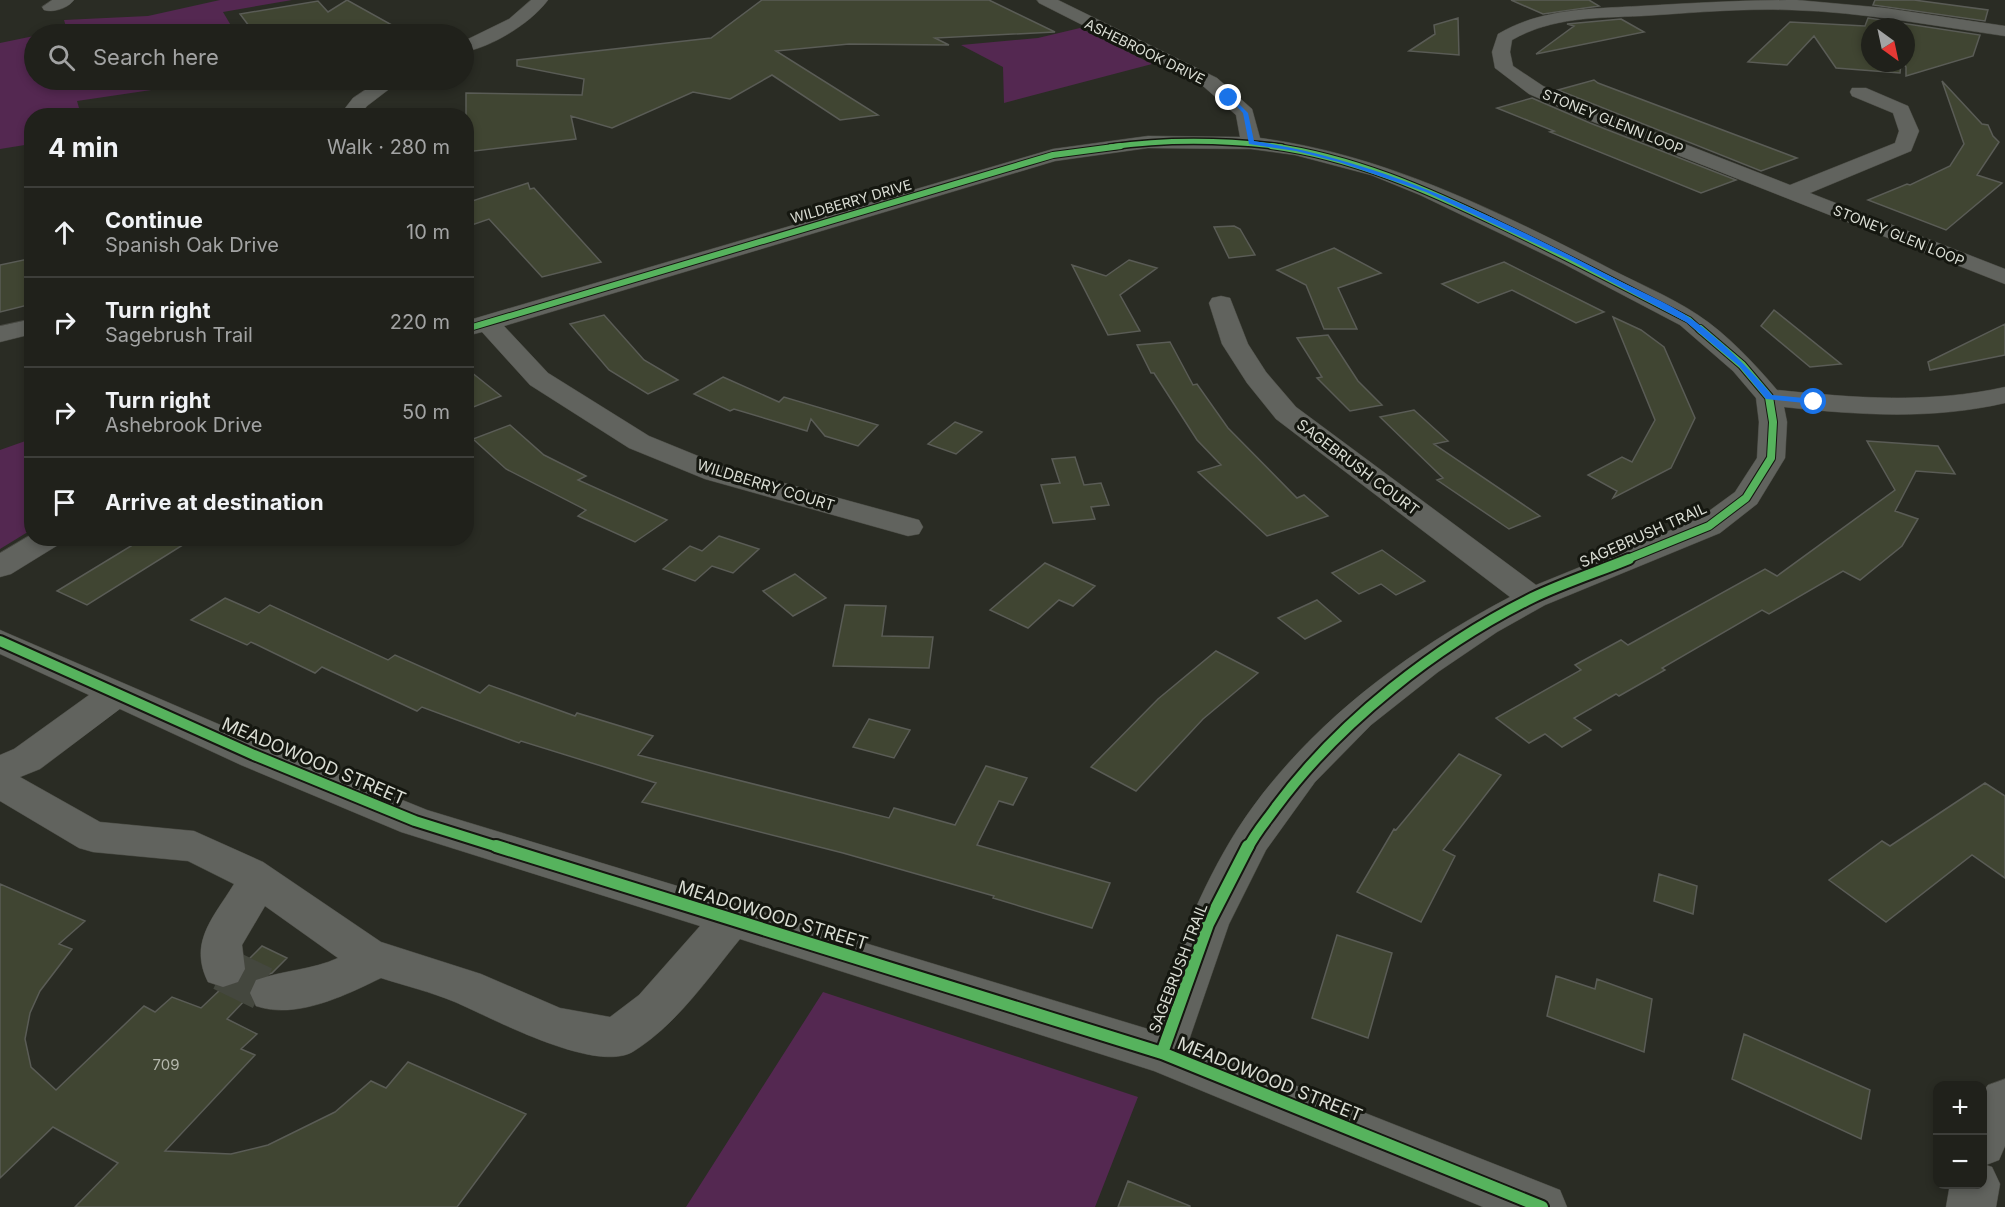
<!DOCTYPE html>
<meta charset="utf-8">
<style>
:root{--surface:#20211b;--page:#2d2e28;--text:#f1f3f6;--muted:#a2a3a3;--line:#3d3e3a}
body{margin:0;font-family:Inter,sans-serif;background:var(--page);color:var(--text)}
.controls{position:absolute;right:18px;bottom:18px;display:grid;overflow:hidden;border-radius:12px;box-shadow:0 3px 9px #0003}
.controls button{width:54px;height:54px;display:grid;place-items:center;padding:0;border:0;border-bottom:2px solid var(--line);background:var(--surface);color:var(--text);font:30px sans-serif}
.compass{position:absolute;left:1861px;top:18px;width:54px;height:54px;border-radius:50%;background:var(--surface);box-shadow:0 3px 9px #0003;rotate:147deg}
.stop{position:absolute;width:18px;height:18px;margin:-14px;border:4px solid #1a73e8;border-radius:50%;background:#fff}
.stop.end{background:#1a73e8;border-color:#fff;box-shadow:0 2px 6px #0008}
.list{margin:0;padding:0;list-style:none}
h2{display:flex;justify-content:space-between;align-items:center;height:78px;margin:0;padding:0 24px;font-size:26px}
h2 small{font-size:20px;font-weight:400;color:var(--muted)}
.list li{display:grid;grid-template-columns:39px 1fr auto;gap:18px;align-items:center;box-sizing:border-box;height:90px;padding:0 24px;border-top:2px solid var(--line)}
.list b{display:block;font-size:22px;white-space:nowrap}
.list p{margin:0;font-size:20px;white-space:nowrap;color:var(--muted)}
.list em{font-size:20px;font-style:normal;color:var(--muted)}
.icon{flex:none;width:33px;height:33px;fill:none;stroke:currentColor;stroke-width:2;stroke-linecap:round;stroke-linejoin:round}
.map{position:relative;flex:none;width:2005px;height:1207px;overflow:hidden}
.search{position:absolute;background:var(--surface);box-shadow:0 3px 9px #0003;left:24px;top:24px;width:450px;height:66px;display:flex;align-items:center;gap:15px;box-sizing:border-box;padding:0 21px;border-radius:33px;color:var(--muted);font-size:22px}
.panel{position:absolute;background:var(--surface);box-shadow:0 3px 9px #0003;left:24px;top:108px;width:450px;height:438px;border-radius:24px}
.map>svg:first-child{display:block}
.green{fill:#542851}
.building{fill:#404532;stroke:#5a5c56;stroke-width:1.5}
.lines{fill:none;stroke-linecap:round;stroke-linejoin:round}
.minor-tunnel{stroke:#44473e;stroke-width:44;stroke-dasharray:44 22;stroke-linecap:butt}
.minor-casing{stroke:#474841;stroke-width:1}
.minor{fill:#61635e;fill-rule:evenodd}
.cycleway-far4-casing{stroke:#151710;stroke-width:8}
.cycleway-far3-casing{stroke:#151710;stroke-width:8}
.cycleway-far2-casing{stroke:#151710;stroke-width:10}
.cycleway-far1-casing{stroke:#151710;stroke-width:14}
.cycleway-casing{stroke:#151710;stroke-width:16}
.cycleway-far4{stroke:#56b35d;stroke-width:5}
.cycleway-far3{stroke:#56b35d;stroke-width:6}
.cycleway-far2{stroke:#56b35d;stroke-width:8}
.cycleway-far1{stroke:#56b35d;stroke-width:10}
.cycleway{stroke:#56b35d;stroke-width:12}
.route{fill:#1a73e8}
.labels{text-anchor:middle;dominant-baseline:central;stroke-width:6;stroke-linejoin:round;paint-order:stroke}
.far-street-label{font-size:14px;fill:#daddd4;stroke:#151710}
.street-label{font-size:15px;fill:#daddd4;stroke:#151710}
.near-number-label{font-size:15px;fill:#b4b7ac}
.near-street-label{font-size:18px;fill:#daddd4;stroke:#151710}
</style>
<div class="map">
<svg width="2005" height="1207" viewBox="0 0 2005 1207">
<rect width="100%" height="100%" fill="#2a2c24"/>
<!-- green -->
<path class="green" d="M220,0h72l-69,12 13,22h-191l22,-4 -3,-10 84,-4z
M1080,28l72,36 -148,39 -1,-36 -42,-22 77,-7z
M34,36v44h185l-142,21 4,14 -49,1 -1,28 -31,5v-106z
M31,439v91l-31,19v-99z
M823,992l315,105 -43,110h-409z"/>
<!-- building -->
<path class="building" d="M347,0l61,34h-153l-15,-20 78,-13 10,11z
M762,0h227l66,32 -120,6 14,7 -100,-1 -73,7 102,64 -38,5 -68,-45 -42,24 -37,-7 -81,36 -41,-12 5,23 -110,13v-59l116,2 2,-16 -67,-13v-6l194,-22z
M1511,0h78l10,6 -56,8z
M1875,0h39l74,10 -3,11 -112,-16z
M1458,18l1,37 -50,-4 26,-17 -1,-9z
M1868,18l112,17 -7,21 -67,20v-9l-3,-4h3v-36h-36v36h31l-1,10 -64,-5 -22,-32 -27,29 -39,-3 42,-40 75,4z
M1621,19l23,13 -108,22 38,-28 -7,-2z
M1594,80l4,3 199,75 -36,13 -203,-81z
M1942,81l40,43 6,1 5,11 6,6 -22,33 25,8 -56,47 -78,-30 39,-16 3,1 40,-19 14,-22z
M1532,98l58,25 146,57 -35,13 -151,-61 4,-1 -57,-23z
M528,183l2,6 4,-1 67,74 -59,15 -53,-58 -23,8v-24z
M1234,226l6,3 15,26 -26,3 -15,-31z
M1334,248l47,25 -43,15 19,41h-33l-18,-44 -29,-15z
M28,259l4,12v33l-32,8v-47z
M1129,260l28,8 -37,27 20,36 -32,4 -36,-70 34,11z
M1504,262l100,50 -28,11 -64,-33 -34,13 -36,-19z
M1774,310l67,54 -31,3 -49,-41z
M604,315l40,45 34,20 -30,14 -39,-24 -39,-46z
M1613,317l28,13 23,17 31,71 -24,50 -58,30 4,-7 -29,-16 34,-18 10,5 23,-42z
M2005,324v31l-75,15 -2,-8z
M1328,335l30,46 24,24 -32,6 -33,-33 5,-1 -25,-39z
M1170,342l23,43 4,-1 31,44 69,70 7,-3 24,21 -61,20 -69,-64 23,-7 -24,-25 -43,-67h-3l-14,-28z
M466,368l35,28 -35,14z
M723,377l56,25 5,-5 94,28 -20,21 -33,-10 -14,-17 -4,12 -73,-22 -4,2 -36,-17z
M1414,410l34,31 -14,3 106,72 -31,13 -72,-49 6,-2 -63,-61z
M955,422l27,10 -26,22 -28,-10z
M510,425l34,30 42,21 -8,4 89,40 -32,22 -57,-26 8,-6 -80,-41 -33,-30z
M1867,441l71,5 17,28 -39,-3 -21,40 23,8 -16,27 -42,34 -17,-9 -74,43 -7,-4 -100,58 3,2 -46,26 -3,-2 -42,24 17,12 -29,17 -17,-13 -16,9 -33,-25 85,-48 -6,-5 46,-25 7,5 137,-76 12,7 118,-86z
M1075,457l9,28 17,-2 8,22 -18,2 4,12 -42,4 -12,-38 19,-2 -8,-24z
M719,536l40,13 -26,24 -21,-7 -17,15 -32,-12 27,-23 12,5z
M144,538h50l-107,67 -30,-14z
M1382,550l43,31 -29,14 -15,-11 -22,10 -27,-21z
M1045,563l50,23 -22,20 -14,-6 -31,28 -38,-18z
M795,574l31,24 -33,18 -30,-25z
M225,598l34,15 11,-8 118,55 7,-5 85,38 9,-8 86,31 2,-3 76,23 -15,19 251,63 5,-10 61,17 31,-59 41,12 -14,27 -14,-4 -22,44 133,38 -18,45 -99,-30 1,-2 -151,-43 -201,-51 14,-19 -135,-42 -2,2 -97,-36 -5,4 -95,-44 -7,6 -64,-31 -4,3 -56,-25z
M1317,600l24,21 -36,18 -27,-21z
M845,605l41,1 -4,30 51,1 -4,31 -96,-2z
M1216,651l42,22 -55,46 -67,72 -45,-24 67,-68z
M869,719l41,11 -16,28 -41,-11z
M1459,754l42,21 -58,75 12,6 -34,66 -64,-30 37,-63 2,1z
M1985,783l20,13v82l-33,-23 -86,67 -57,-42 53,-39 8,5z
M1659,874l38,12 -4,28 -39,-13z
M0,884l85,37 -26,23 13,5 -32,42 -10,22 -5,26 6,28 25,23 88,-84 11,6 17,-15 29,11 20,-19 19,-6 7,-13 -1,-8 16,-16 25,12 -15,15 -18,6 -6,13 1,4 -22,23 30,15 -16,15 14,6 -90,96 66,3 37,-9 67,-33 36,-31 15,7 22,-26 118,52 -69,93h-382l43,-44 -65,-36 -53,51z
M1337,935l55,18 -24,85 -56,-20z
M1556,976l39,13 2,-10 55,20 -8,53 -97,-36z
M1744,1034l126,56 -9,49 -129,-60z
M1128,1181l62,25v1h-72z"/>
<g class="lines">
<!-- minor-tunnel -->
<path class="minor-tunnel" d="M223,969l49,24"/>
<defs>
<path id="minor" d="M52,0h22c-6,8 -20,13 -30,10l-2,-3z
M531,0h17c-17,23 -56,47 -84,52v-11l45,-22z
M1037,0h21l159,78 35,31 8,29c122,16 233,71 341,126 31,17 67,31 97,51 30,20 56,48 79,75 77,8 152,14 228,-3v16c-74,17 -146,12 -221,4l3,15 -2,36 -28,46 -37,29 -175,72 -48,27 -59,40 -67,53 -56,57 -49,68 -37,74 -41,119 372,147 7,17h-84l-329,-136 -414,-132c-32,39 -63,85 -106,112 -37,24 -142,-33 -179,-49 -24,-10 -49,-16 -74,-24 -35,17 -85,42 -125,28l-6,-13 6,-13c28,-10 56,-10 82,-22l-73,-52 -23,39 3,24 -7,13 -15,5 -15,-5c-20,-40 6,-65 26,-98l-46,-23 -95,-9 -14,-4 -79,-47v-46l14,-6 75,-54 -89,-41v-24l267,115 160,65 721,219c25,-68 50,-137 89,-199 65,-101 168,-178 273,-233l-234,-178 -29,-36 -25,-39 -13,-41 3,-5 9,-2 9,2 18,46 18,28 30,35 240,178 162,-66 37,-27 22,-34 2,-36 -3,-24 -23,-27 -53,-46 -116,-61 -144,-69 -49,-20 -76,-20 -44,-6 -103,-1 -93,13 -551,165 44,47 101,63 76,31 194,53 4,7 -4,7 -11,2 -203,-57 -76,-31 -99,-63 -48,-53 -16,4v-15l587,-172 95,-13 92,1 -4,-22 -33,-29 -164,-83zM120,709l121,56 160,67 299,94 -61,69 -29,22 -50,-9 -79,-34 -100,-32 -118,-80 -69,-31 -94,-9 -80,-45 20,-8z
M1797,0l88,8 120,18v10c-71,-10 -142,-24 -213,-26 -51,-2 -101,3 -151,6 -45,2 -89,1 -129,24l-2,12 3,14 30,20 62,27 185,72 105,-42 4,-12 -6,-18 -41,-17 -2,-4 2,-4h14l42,18 11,25 -8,20 -101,42 195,76v15l-414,-163 -62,-27 -34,-26 -3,-16 6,-18c44,-26 93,-25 143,-28 52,-3 104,-6 156,-6z
M380,80h21l-34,26 -8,10h-20l14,-18z
M32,319v15l-32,8v-16z
M32,534v4h30l-4,7 -47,29 -11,3v-24z
M2005,1079v67l-6,14 -13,5 6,2 8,17 -4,23h-50l4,-23h32v-91l6,-8z"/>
</defs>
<!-- minor casing -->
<use href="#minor" class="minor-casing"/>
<!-- minor -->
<use href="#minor" class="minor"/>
<defs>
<path id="cycleway-far4" d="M1110,147c57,-8 116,-7 172,0"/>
<path id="cycleway-far3" d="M1271,146c82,11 157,44 231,80 63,30 125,62 187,94l12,11
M466,329l587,-174 68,-9"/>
<path id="cycleway-far2" d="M1625,560l84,-34 37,-28 25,-40 2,-36 -4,-25 -27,-32 -42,-36"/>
<path id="cycleway-far1" d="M0,641l254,114 161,66 86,27
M1248,848c7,-15 19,-28 28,-41 63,-85 161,-162 256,-209 31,-15 65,-26 97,-39"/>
<path id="cycleway" d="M496,846l666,207 380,154
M1162,1053l46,-129 40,-78"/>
</defs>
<!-- cycleway-far4 casing -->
<use href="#cycleway-far4" class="cycleway-far4-casing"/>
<!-- cycleway-far3 casing -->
<use href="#cycleway-far3" class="cycleway-far3-casing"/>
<!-- cycleway-far2 casing -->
<use href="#cycleway-far2" class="cycleway-far2-casing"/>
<!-- cycleway-far1 casing -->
<use href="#cycleway-far1" class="cycleway-far1-casing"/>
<!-- cycleway casing -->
<use href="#cycleway" class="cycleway-casing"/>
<!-- cycleway-far4 -->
<use href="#cycleway-far4" class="cycleway-far4"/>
<!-- cycleway-far3 -->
<use href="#cycleway-far3" class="cycleway-far3"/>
<!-- cycleway-far2 -->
<use href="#cycleway-far2" class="cycleway-far2"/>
<!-- cycleway-far1 -->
<use href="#cycleway-far1" class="cycleway-far1"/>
<!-- cycleway -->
<use href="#cycleway" class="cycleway"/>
</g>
<!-- route -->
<path class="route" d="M1227,96h4l17,17 6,28c125,19 239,74 350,132 28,15 64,29 89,47 29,21 55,47 79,75l42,4 4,3 -4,2 -48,-5 -27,-33 -53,-44 -116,-62 -144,-68 -87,-30 -43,-11 -47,-7 -6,-31z"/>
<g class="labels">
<!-- far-street labels -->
<g class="far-street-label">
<text transform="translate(1145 51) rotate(26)">ASHEBROOK DRIVE</text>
<text transform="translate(1613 121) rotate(22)">STONEY GLENN LOOP</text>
<text transform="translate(851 201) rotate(-16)">WILDBERRY DRIVE</text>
<text transform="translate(1899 235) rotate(22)">STONEY GLEN LOOP</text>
</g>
<!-- street labels -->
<g class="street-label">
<text transform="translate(1358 467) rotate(37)">SAGEBRUSH COURT</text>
<text transform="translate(766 485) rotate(17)">WILDBERRY COURT</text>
<text transform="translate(1643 535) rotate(-24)">SAGEBRUSH TRAIL</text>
<text transform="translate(1178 968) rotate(-69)">SAGEBRUSH TRAIL</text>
</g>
<!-- near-number labels -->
<g class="near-number-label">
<text x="166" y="1064">709</text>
</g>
<!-- near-street labels -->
<g class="near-street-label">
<text transform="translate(314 761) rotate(23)">MEADOWOOD STREET</text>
<text transform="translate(773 915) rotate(17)">MEADOWOOD STREET</text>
<text transform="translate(1270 1079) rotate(22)">MEADOWOOD STREET</text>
</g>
</g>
</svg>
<div class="controls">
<button>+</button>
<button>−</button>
</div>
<svg class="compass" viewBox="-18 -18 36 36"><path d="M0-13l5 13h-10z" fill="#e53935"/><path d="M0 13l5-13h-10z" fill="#a2a3a3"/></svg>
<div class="stop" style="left:1814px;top:402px"></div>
<div class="stop end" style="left:1229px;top:98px"></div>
<div class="search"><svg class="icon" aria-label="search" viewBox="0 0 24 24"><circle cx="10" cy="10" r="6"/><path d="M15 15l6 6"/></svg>Search here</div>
<section class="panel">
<h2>4 min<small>Walk · 280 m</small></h2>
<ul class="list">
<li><svg class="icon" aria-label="ahead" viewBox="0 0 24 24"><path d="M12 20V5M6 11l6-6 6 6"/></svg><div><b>Continue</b><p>Spanish Oak Drive</p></div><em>10 m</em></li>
<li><svg class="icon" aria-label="right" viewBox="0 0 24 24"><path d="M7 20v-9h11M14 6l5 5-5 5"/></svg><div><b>Turn right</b><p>Sagebrush Trail</p></div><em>220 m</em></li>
<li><svg class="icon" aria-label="right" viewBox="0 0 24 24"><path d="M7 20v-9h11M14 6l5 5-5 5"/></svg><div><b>Turn right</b><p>Ashebrook Drive</p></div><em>50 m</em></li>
<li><svg class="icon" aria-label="arrive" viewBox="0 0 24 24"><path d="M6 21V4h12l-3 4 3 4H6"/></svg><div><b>Arrive at destination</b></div></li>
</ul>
</section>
</div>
